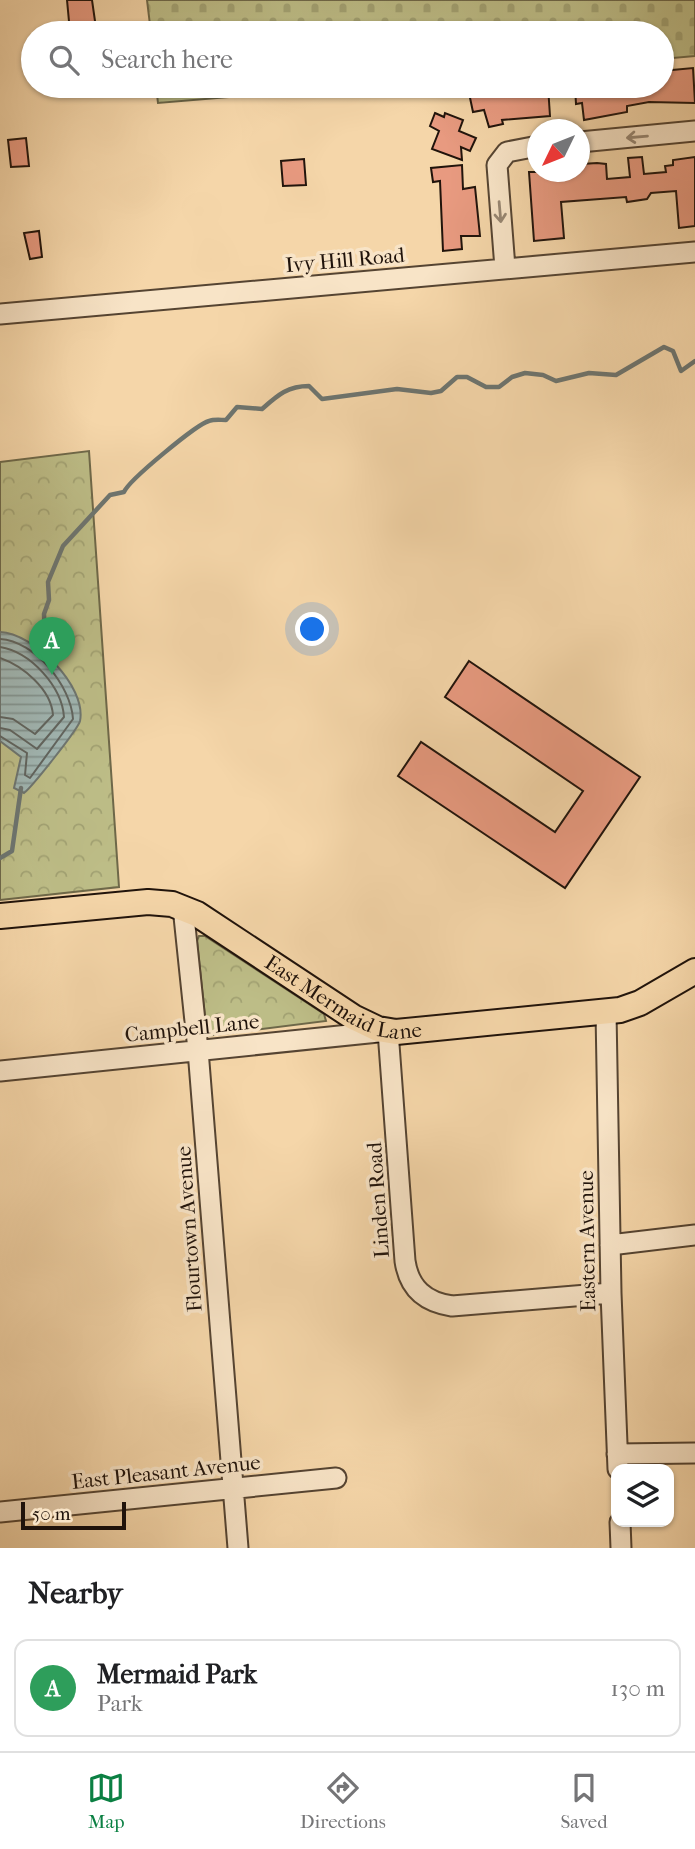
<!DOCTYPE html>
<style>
:root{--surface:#fff;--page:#f2f2f2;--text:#202124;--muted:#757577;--line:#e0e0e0;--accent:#0b8043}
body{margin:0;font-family:"IM FELL French Canon",serif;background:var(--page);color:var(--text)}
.controls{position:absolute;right:21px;bottom:21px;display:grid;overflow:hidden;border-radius:14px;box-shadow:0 2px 5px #0004}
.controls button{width:63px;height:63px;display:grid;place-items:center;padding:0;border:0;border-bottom:2px solid var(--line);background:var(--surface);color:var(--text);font:35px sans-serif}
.compass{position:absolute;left:527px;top:119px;width:63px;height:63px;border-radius:50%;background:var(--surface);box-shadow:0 2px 5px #0004;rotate:227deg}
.scale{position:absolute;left:21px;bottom:18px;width:105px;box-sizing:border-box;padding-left:7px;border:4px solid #20130b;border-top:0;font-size:19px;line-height:24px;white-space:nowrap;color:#20130b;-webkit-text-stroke:5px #f8e4c7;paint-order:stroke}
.you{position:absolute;left:313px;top:630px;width:24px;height:24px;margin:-18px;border:5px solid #fff;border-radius:50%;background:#1a73e8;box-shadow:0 0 0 10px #1a73e833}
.badge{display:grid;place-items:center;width:46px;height:46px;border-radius:50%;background:var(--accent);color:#fff;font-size:23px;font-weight:700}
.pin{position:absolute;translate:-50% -58px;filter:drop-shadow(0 2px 4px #0008)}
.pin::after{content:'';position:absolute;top:37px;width:24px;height:21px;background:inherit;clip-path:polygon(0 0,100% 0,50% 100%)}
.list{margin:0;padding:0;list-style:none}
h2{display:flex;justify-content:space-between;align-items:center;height:91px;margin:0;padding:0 28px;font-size:30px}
h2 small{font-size:23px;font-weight:400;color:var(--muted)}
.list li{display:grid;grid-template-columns:46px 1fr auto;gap:21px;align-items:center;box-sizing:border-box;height:98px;margin:0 14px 14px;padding:0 14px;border:2px solid var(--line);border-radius:14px}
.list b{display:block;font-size:26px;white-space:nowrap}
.list p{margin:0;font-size:23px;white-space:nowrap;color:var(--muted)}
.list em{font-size:23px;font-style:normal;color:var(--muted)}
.icon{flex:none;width:38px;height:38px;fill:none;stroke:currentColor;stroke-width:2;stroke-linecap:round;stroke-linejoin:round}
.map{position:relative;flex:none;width:695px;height:1548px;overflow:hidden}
.search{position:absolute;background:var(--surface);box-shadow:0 2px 5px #0004;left:21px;right:21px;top:21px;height:77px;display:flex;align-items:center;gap:18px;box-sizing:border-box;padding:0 24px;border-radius:38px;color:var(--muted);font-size:26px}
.sheet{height:203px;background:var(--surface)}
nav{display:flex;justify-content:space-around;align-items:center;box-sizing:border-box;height:98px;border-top:2px solid var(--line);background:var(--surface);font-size:19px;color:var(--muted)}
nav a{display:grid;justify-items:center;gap:4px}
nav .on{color:var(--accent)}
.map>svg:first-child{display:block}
.cemetery{fill:url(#cemetery-stones);stroke:#6e6849;stroke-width:2}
.park{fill:url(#park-crowns);stroke:#6e6849;stroke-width:2}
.water{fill:url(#water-rules);stroke:#6d7570;stroke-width:2}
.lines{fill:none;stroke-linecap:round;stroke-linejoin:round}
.shore{stroke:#60645f;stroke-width:2}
.stream{stroke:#6d7570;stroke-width:4.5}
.building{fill:#e89a80;stroke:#20130b;stroke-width:2}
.minor-casing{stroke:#554432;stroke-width:23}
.major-casing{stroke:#20130b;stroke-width:28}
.minor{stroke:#f8e4c7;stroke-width:19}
.major{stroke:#f5d6a9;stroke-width:24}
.oneway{stroke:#978672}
.labels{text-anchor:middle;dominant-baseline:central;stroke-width:7;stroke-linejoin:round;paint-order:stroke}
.street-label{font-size:21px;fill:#20130b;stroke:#f8e4c7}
</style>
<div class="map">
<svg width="695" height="1548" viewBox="0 0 695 1548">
<defs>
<pattern id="cemetery-stones" width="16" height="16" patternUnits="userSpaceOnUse" patternTransform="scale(1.75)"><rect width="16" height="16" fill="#bdbd87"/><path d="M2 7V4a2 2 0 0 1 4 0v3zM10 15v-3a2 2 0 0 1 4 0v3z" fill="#a2a273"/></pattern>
<pattern id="park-crowns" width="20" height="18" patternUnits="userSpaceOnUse" patternTransform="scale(1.75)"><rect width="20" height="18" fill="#bdbd87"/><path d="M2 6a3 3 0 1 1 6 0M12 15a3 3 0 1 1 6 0" fill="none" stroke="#a2a273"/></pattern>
<pattern id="water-rules" width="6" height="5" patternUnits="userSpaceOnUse" patternTransform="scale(1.75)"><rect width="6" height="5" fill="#a0b6b3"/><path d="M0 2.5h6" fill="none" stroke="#829390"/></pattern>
</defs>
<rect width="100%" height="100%" fill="#f5d6a9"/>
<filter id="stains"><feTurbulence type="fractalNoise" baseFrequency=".00286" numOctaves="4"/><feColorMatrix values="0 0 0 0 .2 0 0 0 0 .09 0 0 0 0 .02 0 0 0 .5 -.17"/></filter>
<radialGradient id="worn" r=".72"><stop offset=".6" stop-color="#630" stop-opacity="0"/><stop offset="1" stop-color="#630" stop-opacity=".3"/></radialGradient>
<!-- cemetery -->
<path class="cemetery" d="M147,0h548v56l-33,3v-26h-511z
M156,86h203l-201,17z"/>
<!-- park -->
<path class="park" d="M89,451l30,436 -119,13v-438z
M199,936h6l119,78 2,7 -119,15 -10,-95z"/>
<!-- water -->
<path class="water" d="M0,632c33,1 87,54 80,89 -2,8 -48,66 -56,72l-10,-5 7,-31 -21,-16z"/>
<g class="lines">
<!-- shore -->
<path class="shore" d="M0,639c35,2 71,47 73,80l-43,59 -5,-3 2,-22 -27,-17
M0,647c31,5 62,40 64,70l-27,32 -27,-19 -10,-2
M0,658c23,8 51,31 53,57l-18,19 -22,-15 -13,-2"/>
<!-- stream -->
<path class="stream" d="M37,652l8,-13 -1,-25 5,-14 -1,-18 15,-36 47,-51 14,-3c5,-12 73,-68 85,-71 5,-2 11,-1 17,-1l11,-13 25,2c16,-14 26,-23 47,-23l13,13 75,-10 34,4 10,-2 16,-14h10l19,10h13l13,-10 13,-4 18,2 13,6 33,-8 27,2 48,-28 9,4 8,20 14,-10
M0,858l12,-7 9,-63"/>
</g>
<!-- building -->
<path class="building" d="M67,0h25l4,28 -26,4z
M693,68l2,35 -46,-1 -22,4v6l-43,8 -2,-17 -6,1 -1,-18h87v-15z
M485,86h20l1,4 42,-4 2,30 -48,4 1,4 -14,3 -5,-17 -11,2 -4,-19 1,-4z
M435,113l9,4 1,-4 18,7 -4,11 17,7 -6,13 -9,-4 1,13 -30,-11 7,-18 -9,-5z
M26,138l3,28 -18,1 -3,-27z
M642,157l2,17 22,-2 -1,-6 8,-1v-5l22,-3v69l-16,2 -3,-37 -25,2 -4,6 -20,3 -1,-5 -65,5 3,36 -30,3 -5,-69h50l3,-8 15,-1 9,1 1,15 23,-2 -2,-19z
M304,159l2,26 -23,1 -2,-25z
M462,165l1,24 12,-2 5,49h-19l1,13 -19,2 -3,-70 -7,1 -2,-14z
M39,231l3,26 -12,2 -6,-26z
M469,661l171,116 -75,111 -167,-112 23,-34 134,90 28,-41 -138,-94z"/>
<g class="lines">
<defs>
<path id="minor" d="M580,142l115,-11
M505,268l-8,-103 10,-13 31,-6
M0,314l695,-62
M183,907l15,143 40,498
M606,1012l5,281 7,176
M0,1071l388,-40 17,230c4,27 20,41 47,45l159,-13
M610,1245l85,-10
M617,1454l78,-1
M0,1512l336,-34
M620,1522l1,26"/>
<g id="major">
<path id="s1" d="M0,916l148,-14 24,2 25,10 156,103 25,12 18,3 224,-22 20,-7 55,-32"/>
</g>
</defs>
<!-- minor casing -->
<use href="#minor" class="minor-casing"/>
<!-- major casing -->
<use href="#major" class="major-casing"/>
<!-- minor -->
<use href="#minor" class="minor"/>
<!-- major -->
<use href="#major" class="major"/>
</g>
<!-- one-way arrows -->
<defs><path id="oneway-shaft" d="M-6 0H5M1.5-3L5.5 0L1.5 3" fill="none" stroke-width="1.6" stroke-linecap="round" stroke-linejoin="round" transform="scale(1.75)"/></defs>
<g class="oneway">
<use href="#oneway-shaft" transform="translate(637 137) rotate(175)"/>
<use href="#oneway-shaft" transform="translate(500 212) rotate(85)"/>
</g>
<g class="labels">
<!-- street labels -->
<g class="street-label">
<text transform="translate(345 260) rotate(-5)">Ivy Hill Road</text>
<text stroke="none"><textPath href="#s1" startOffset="371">East Mermaid Lane</textPath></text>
<text transform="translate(192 1028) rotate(-6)">Campbell Lane</text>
<text transform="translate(378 1200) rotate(-94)">Linden Road</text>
<text transform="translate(189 1229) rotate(-94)">Flourtown Avenue</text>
<text transform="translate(587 1241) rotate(-91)">Eastern Avenue</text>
<text transform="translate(166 1472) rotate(-6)">East Pleasant Avenue</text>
</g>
</g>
<rect width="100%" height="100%" filter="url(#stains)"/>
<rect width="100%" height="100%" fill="url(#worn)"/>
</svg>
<div class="controls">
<button><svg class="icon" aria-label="layers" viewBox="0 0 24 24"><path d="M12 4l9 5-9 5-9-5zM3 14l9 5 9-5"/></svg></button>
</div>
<svg class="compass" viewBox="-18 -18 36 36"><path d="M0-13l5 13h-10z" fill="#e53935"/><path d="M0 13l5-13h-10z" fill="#757577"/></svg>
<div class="scale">50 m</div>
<div class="you"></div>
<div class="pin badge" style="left:52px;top:675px;background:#2e9e5b">A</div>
<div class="search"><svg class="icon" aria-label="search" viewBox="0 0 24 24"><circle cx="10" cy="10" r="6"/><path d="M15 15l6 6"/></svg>Search here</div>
</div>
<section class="sheet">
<h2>Nearby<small></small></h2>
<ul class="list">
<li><span class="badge" style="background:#2e9e5b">A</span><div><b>Mermaid Park</b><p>Park</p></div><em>130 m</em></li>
</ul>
</section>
<nav>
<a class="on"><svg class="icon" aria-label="map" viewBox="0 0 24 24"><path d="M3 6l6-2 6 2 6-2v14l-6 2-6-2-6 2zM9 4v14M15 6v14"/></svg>Map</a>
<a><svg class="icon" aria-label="directions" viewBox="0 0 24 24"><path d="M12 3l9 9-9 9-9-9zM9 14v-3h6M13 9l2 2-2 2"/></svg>Directions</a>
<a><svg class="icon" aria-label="saved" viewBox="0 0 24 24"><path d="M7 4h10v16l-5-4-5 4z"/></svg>Saved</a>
</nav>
